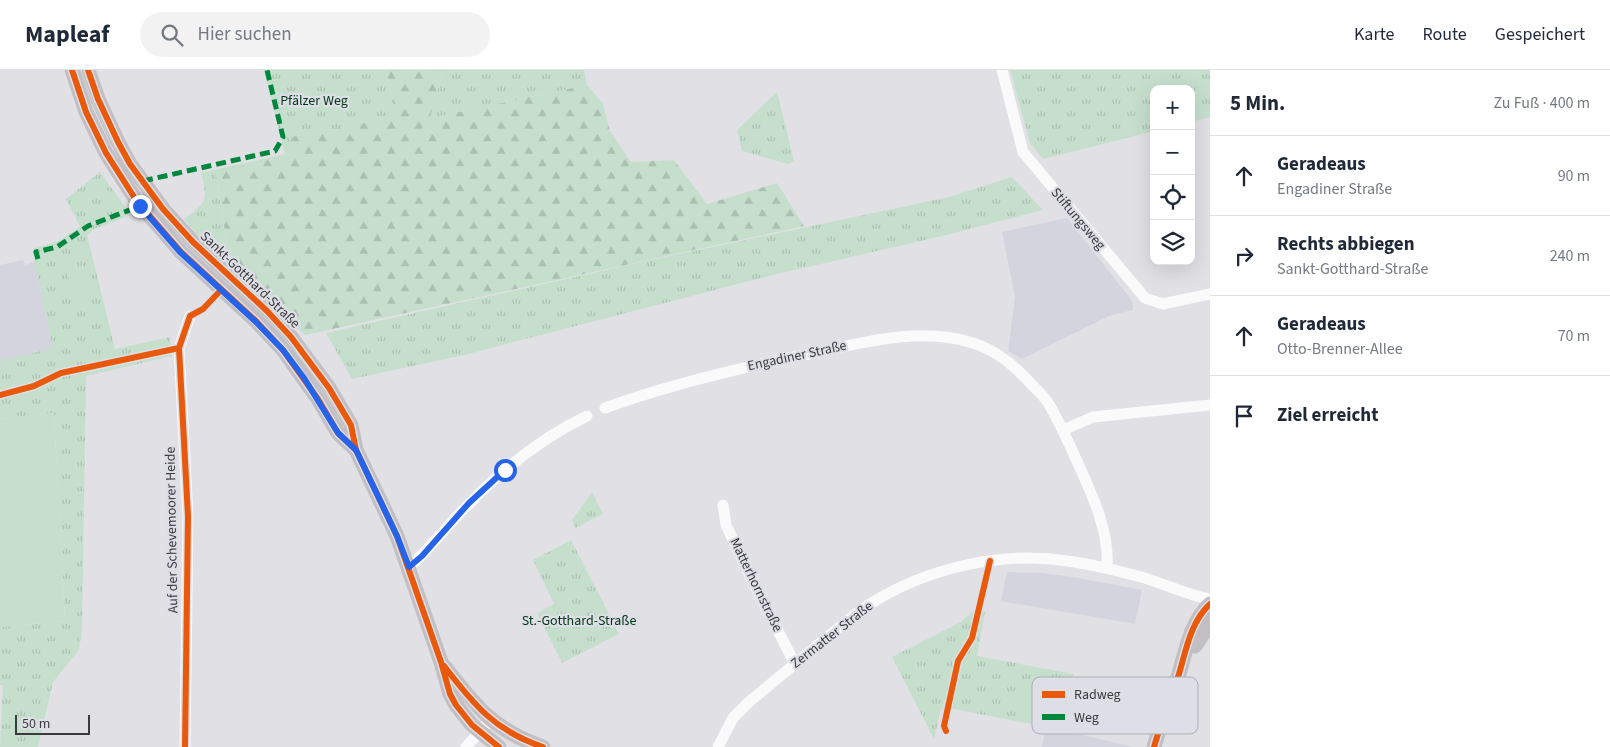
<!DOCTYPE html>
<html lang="de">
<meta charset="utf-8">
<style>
:root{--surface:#fff;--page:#f2f2f3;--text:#1f2937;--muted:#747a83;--line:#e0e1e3}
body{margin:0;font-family:"Source Sans 3",sans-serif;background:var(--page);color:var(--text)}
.controls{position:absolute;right:15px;top:15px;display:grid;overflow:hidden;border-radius:10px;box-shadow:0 5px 20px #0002}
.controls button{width:45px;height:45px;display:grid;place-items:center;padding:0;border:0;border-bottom:1px solid var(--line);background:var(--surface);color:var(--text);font:25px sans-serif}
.scale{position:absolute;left:15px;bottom:12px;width:75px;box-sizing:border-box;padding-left:5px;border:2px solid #3b3b3e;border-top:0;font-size:14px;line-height:18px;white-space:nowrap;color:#3b3b3e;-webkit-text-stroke:4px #dedee7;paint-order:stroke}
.stop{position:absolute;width:15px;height:15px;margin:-11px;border:4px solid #2563eb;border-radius:50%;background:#fff}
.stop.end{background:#2563eb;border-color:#fff;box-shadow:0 1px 5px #0008}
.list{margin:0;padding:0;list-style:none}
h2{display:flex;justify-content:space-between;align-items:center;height:65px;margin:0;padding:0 20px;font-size:21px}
h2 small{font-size:16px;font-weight:400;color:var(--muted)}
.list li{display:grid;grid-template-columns:32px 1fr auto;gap:15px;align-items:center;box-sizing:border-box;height:80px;padding:0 20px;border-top:1px solid var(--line)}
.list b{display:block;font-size:19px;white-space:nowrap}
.list p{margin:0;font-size:16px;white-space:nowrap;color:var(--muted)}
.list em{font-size:16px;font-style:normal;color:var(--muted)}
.icon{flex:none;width:28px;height:28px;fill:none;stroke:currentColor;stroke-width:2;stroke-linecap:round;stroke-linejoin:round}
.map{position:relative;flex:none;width:1210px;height:677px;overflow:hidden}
header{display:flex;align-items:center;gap:30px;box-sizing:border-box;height:70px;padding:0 25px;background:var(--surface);border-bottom:1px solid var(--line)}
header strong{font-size:24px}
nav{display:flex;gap:28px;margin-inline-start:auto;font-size:18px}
.search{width:350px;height:45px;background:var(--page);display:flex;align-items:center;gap:12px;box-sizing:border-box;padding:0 18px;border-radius:28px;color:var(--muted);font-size:19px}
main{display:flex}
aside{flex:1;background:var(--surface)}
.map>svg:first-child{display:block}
.built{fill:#d4d4df}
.grass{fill:url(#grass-tufts)}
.forest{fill:url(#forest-firs)}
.pitch{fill:#c6dfcd}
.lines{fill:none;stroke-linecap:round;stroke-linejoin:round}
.street{stroke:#fafafb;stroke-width:11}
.secondary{stroke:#c1bfc3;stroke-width:15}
.tram{stroke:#d2d2d3;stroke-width:1}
.quiet{stroke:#00873e;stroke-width:5;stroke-dasharray:10 5;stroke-linecap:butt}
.cycleway-casing{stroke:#dedee7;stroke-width:9}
.cycleway{stroke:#e8590c;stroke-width:6}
.route{stroke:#2563eb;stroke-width:6}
.labels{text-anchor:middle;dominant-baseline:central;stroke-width:4.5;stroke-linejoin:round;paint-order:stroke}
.park-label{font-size:14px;fill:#013816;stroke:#dedee7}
.street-label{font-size:14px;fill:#3b3b3e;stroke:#dedee7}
.key{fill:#dedee7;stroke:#adadb4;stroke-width:1}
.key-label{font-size:14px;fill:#3b3b3e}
</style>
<header>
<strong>Mapleaf</strong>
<div class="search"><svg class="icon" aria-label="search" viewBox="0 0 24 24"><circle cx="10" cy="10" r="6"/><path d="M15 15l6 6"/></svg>Hier suchen</div>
<nav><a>Karte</a><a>Route</a><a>Gespeichert</a></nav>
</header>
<main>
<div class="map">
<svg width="1210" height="677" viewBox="0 0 1210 677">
<defs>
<pattern id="grass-tufts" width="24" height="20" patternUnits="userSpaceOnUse" patternTransform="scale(1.25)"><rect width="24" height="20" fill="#c6dfcd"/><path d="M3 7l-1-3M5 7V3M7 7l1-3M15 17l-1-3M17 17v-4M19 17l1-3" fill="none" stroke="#abc0b1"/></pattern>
<pattern id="forest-firs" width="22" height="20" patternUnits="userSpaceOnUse" patternTransform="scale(1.25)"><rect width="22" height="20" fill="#c6dfcd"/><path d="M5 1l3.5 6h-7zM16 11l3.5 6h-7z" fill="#abc0b1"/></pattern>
</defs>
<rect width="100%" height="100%" fill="#e0e0e5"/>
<!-- built -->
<path class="built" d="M1067,148l66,84v8l-22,5 -89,44 -14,-8 7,-54 -13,-65z
M23,190l2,5 9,-3 19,86 -53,13v-96z
M1007,502l34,1 32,4 69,13 -7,34 -134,-23z
M1046,656l16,4 71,17h-91z"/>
<!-- grass -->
<path class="grass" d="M264,0h122l11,47 -106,20 3,17 -78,19 14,92 -31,-28 -15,-18c23,-16 24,-19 17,-46l84,-19z
M443,0h141l3,15 -157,33z
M1010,0h200v47l-19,5v-33h-37v42l-111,28 -13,-16z
M777,22l17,69 -6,3 -46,-13 -5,-21z
M100,102l31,43 -37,14 -7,6 28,114 55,-12 2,19 -86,20 -4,253 -3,21 -26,32 -15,65h-38l3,-62h-3v-58l65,-6 -11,-208 -54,6v-58l53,-13 -19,-86 -1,-13 25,-8 22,-14 -14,-28z
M1012,107l31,33 -101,26 -165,38 -313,81 -112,24 -26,-46 320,-72 303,-64z
M592,422l11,22 -28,14 -3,-8z
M571,470l48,94 -57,29 -25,-50 17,-9 -21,-44z
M974,540l11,1 -8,45 97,18 -12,56 -108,-21h-13l-7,30 -42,-82 69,-35z"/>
<!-- forest -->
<path class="forest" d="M386,0h57l-13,48 157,-33 16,19 7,27 21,31 43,-2 33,44 70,-21 27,43 -499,109 -75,-70 -14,-93 78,-18 -4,-17 107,-20z"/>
<!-- pitch -->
<path class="pitch" d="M86,196l8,29 -20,5 -7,-29z
M54,343l11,208 -65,6v-208z
M1021,623l46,9 -5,28 -46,-10z"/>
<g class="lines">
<!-- street -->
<path class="street" d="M1002,0l21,82 122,146 18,6 47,-10
M605,338c67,-24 134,-40 204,-54 53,-11 110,-28 164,-11 25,8 43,24 60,43 6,6 13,12 17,20 8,14 15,29 22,44 16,37 38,77 35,118
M1063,360l30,-13 117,-12
M723,435l3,20 26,55 43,84
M409,497c22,-19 40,-44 61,-64 34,-35 73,-66 117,-87
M185,677l3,-231 -9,-168 11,-32
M466,677l25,-28
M718,677l15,-29 16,-16c25,-21 51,-42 76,-63 15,-12 29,-25 45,-35 57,-36 130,-53 197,-43 26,3 52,10 78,17 22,7 42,17 65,21"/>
<!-- secondary -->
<path class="secondary" d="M72,0l14,42 20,41 30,47 45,52 75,69 27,29 35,49 20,34 18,17
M88,0l10,29 20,43 12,22 33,45 30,33 74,69 24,26 38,51 22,37 5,25 41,86 44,126 9,32 6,11 16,20 27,22
M1195,576l15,-23
M445,597c30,39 50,64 98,80
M1154,677c7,-25 17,-49 25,-73 7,-24 12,-53 31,-70"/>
<!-- tram -->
<path class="tram" d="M81,0c22,66 59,125 107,175 30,32 66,59 95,92 31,35 56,75 78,117 22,40 39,82 55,125 23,65 33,138 106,168"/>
<!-- quiet -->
<path class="quiet" d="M143,111l132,-30 8,-14 -16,-67
M38,189l-2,-7 21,-5 31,-21 52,-20"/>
<defs>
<path id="cycleway" d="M72,0l14,42 20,41 30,47 45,52 75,69 27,29 35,49 20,34 18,17
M88,0l10,29 20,43 12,22 33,45 30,33 74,69 24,26 38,51 22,37 5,25 41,86 44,126 9,32 6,11 16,20 27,22
M0,325l34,-9 27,-13 118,-25
M444,596c30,39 51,65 99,81
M946,661l-2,-5 14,-65 14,-23 18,-77
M185,677l3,-231 -9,-168 11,-32 13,-7 18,-19
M1154,677c7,-25 17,-49 25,-73 7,-24 12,-53 31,-70"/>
</defs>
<!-- cycleway casing -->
<use href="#cycleway" class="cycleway-casing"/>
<!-- cycleway -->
<use href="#cycleway" class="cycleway"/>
</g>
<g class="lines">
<!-- route -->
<path class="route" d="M140,136l40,46 76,70 27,28 21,28 34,55 18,17 41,86 12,31 13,-11 47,-53 36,-33"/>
</g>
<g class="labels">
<!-- park labels -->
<g class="park-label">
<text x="314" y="31">Pfälzer Weg</text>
<text x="579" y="551">St.-Gotthard-Straße</text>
</g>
<!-- street labels -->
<g class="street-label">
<text transform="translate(1078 149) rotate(50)">Stiftungsweg</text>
<text transform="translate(250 210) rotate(44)">Sankt-Gotthard-Straße</text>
<text transform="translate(797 286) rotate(-12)">Engadiner Straße</text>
<text transform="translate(172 460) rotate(-91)">Auf der Schevemoorer Heide</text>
<text transform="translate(756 515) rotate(64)">Matterhornstraße</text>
<text transform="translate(832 565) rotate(-38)">Zermatter Straße</text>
</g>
</g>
<!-- legend -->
<rect x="1032" y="607" width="166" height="57" rx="8" class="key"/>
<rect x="1042" y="621" width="23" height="7" fill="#e8590c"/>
<rect x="1042" y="644" width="23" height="6" fill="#00873e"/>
<g class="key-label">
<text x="1074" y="629">Radweg</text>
<text x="1074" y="652">Weg</text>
</g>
</svg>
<div class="controls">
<button>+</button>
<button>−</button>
<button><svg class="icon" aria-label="locate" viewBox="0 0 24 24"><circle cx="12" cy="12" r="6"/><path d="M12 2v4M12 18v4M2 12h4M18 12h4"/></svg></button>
<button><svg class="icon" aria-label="layers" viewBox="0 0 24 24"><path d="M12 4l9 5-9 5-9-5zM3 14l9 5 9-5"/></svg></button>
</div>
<div class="scale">50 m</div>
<div class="stop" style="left:505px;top:400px"></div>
<div class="stop end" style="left:140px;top:136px"></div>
</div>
<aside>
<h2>5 Min.<small>Zu Fuß · 400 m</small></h2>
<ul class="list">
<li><svg class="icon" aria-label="ahead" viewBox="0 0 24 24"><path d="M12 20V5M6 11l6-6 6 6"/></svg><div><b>Geradeaus</b><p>Engadiner Straße</p></div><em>90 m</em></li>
<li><svg class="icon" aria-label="right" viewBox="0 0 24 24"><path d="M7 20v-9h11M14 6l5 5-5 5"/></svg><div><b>Rechts abbiegen</b><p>Sankt-Gotthard-Straße</p></div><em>240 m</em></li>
<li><svg class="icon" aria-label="ahead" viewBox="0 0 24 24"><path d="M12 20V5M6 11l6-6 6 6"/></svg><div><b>Geradeaus</b><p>Otto-Brenner-Allee</p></div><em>70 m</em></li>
<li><svg class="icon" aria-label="arrive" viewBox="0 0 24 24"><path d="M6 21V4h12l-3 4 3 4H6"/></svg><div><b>Ziel erreicht</b></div></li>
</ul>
</aside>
</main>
